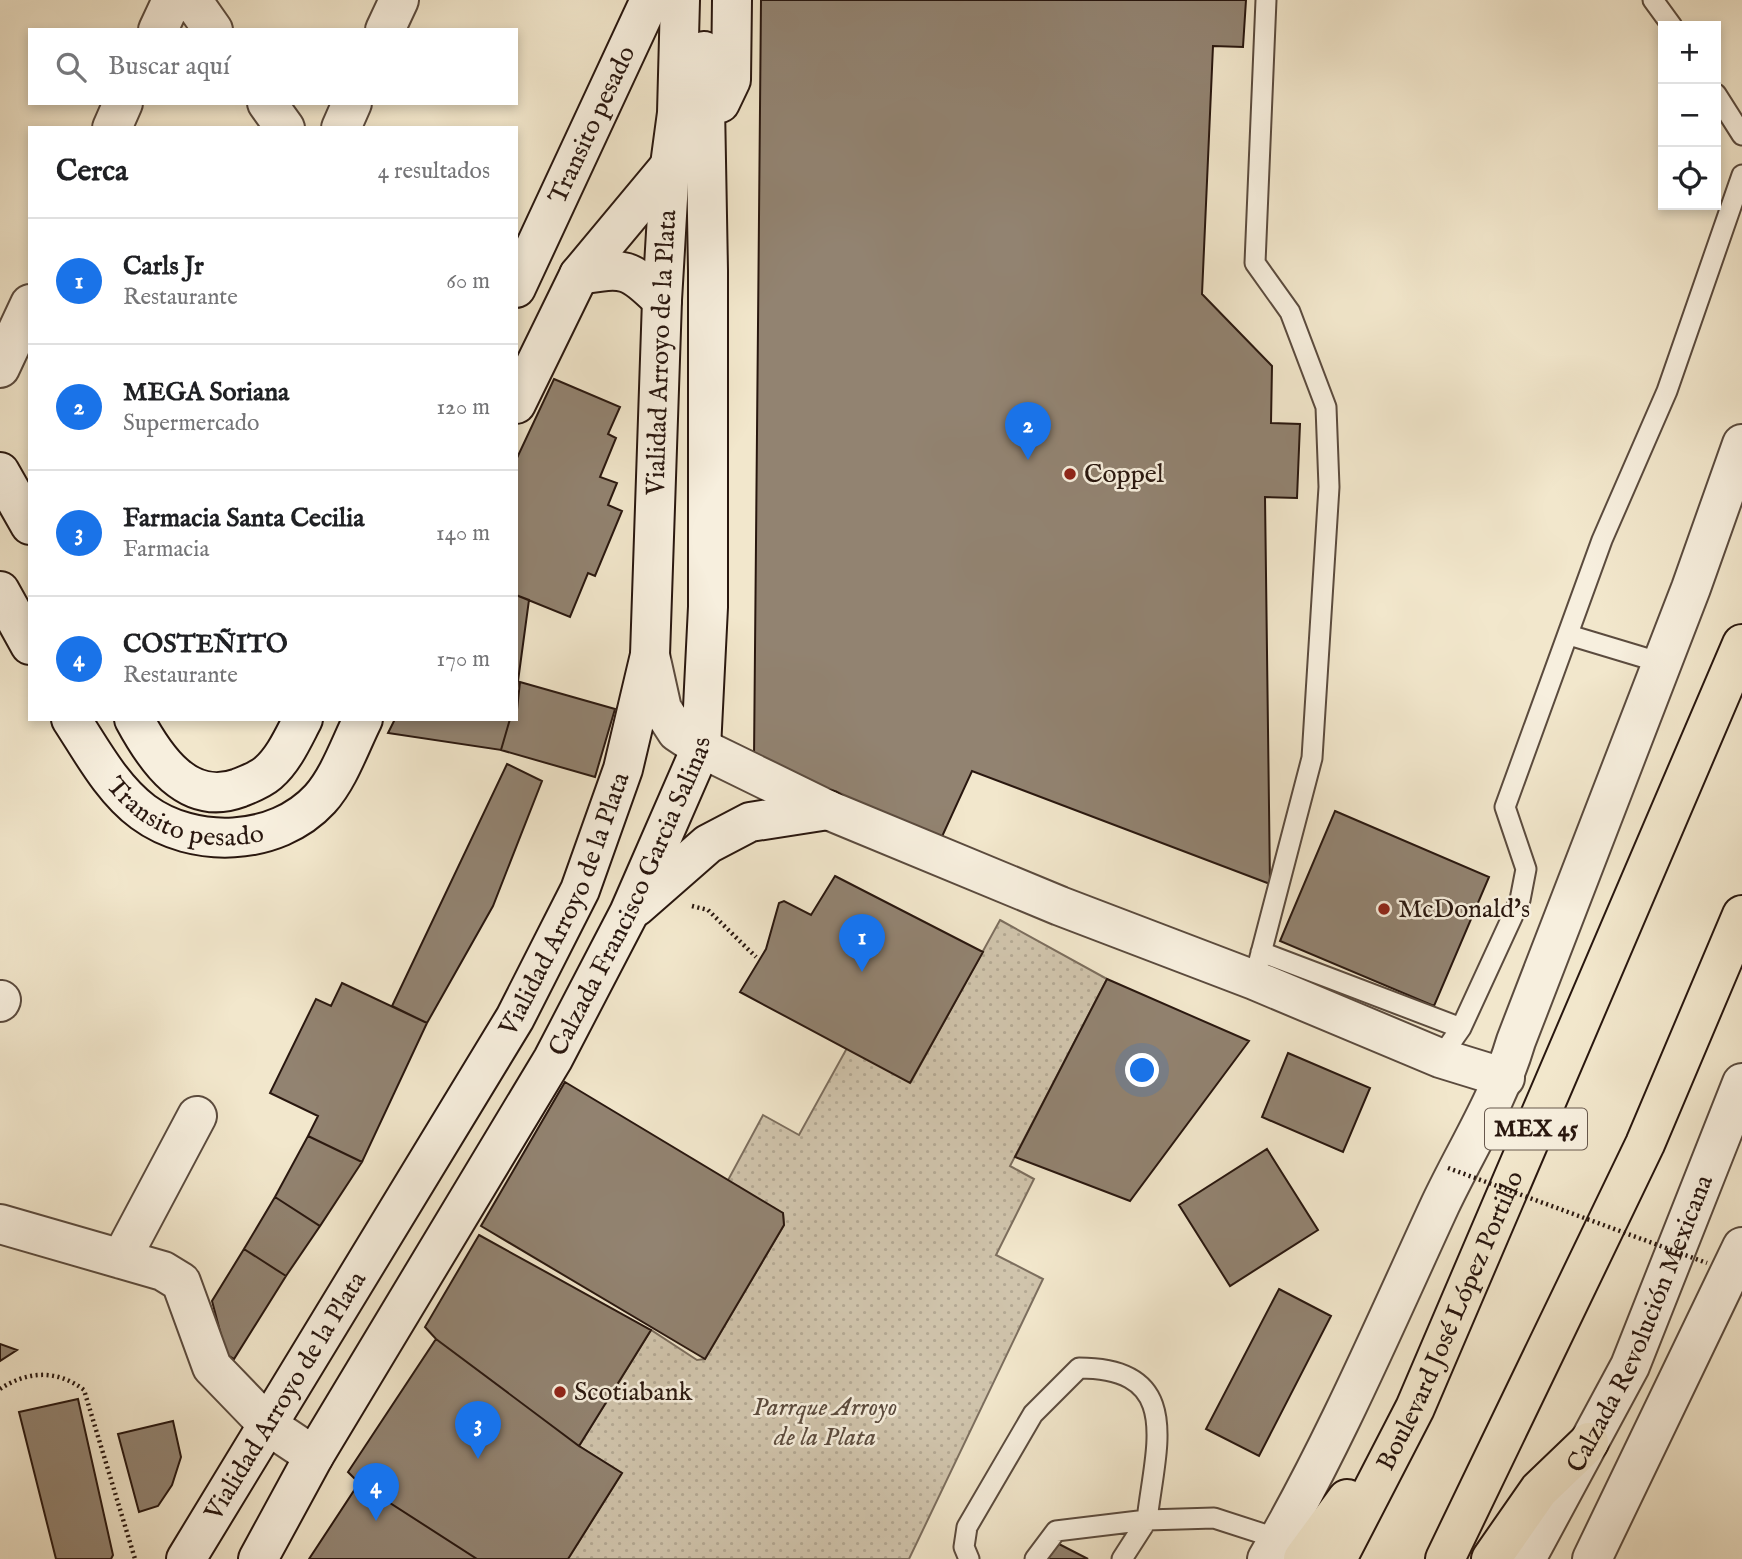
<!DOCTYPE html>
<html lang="es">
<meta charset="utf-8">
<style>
:root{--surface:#fff;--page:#f6f6f6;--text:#202124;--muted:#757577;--line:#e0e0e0;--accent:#1a73e8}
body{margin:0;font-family:"IM FELL English",serif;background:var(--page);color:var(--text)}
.controls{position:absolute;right:21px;top:21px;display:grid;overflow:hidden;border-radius:0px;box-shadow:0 4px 10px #0003}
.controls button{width:63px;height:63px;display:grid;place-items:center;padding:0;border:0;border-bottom:2px solid var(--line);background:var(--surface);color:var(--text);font:35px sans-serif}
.you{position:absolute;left:1143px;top:1071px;width:24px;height:24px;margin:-18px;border:5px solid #fff;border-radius:50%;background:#1a73e8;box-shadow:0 0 0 10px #1a73e833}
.badge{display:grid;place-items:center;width:46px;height:46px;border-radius:50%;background:var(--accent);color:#fff;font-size:23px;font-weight:700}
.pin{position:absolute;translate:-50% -58px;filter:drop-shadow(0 2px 4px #0008)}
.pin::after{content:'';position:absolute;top:37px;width:24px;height:21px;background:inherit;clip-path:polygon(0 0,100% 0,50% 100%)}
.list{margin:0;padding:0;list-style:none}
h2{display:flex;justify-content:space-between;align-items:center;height:91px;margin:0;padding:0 28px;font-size:30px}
h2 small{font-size:23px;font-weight:400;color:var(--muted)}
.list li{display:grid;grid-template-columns:46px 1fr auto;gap:21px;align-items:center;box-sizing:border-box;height:126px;padding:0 28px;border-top:2px solid var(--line)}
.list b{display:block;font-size:26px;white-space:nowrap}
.list p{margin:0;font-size:23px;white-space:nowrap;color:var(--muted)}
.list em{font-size:23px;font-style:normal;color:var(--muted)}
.icon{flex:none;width:38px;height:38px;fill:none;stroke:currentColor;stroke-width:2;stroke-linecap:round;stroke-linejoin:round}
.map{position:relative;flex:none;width:1742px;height:1559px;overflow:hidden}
.search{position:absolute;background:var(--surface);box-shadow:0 4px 10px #0003;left:28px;top:28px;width:490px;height:77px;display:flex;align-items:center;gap:18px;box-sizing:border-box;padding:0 24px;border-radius:0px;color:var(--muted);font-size:26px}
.panel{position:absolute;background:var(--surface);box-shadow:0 4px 10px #0003;left:28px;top:126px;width:490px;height:595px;border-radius:0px}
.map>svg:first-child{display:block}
.park{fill:url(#park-dots);stroke:#7c6e5e;stroke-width:2}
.building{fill:#928371;stroke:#29170f;stroke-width:2}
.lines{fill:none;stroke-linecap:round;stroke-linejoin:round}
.service-casing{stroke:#5b4b3e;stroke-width:23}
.minor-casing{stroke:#5b4b3e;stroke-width:42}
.tertiary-casing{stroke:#5b4b3e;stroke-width:42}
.secondary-casing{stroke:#29170f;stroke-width:42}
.primary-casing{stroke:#29170f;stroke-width:42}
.path{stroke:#29170f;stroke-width:4.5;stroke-dasharray:2 3.5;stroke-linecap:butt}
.service{stroke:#f7efde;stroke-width:19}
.minor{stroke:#f7efde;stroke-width:38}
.tertiary{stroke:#f7efde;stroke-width:38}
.secondary{stroke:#f7efde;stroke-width:38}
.primary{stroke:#f2e7cc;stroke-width:38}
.path-bridge{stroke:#29170f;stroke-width:4.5;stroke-dasharray:2 3.5;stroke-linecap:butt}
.poi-dot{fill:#8f2418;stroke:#f7efde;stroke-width:2.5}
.labels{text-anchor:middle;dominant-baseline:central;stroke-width:5;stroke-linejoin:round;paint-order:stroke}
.shield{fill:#f7efde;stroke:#67584d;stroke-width:2}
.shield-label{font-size:24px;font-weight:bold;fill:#29170f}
.street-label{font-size:26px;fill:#29170f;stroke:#f7efde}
.poi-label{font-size:26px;fill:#29170f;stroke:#f7efde;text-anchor:start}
.park-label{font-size:26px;font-style:italic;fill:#5b4b3e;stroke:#f7efde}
</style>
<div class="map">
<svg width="1742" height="1559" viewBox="0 0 1742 1559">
<defs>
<pattern id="park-dots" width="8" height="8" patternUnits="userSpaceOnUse" patternTransform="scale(1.75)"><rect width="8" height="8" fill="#d0c4ac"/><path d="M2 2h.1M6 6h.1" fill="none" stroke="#b3a893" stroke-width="1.8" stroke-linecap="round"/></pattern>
</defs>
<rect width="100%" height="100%" fill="#f2e7cc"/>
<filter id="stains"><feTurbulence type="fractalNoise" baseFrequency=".00286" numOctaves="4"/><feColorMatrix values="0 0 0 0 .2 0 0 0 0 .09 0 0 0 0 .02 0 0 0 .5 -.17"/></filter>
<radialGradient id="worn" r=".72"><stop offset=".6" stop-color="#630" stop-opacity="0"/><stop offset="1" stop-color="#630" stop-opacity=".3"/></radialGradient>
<!-- park -->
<path class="park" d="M1000,920l107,59 -97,187 24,13 -38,76 47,24 -134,280h-341l54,-86 -43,-27 72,-116 46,30 8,-1 79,-134 -1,-12 -56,-31 36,-67 36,20 48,-87 64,34z"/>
<!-- building -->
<path class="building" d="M761,0h485l-3,47 -30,-1 -11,248 70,72 -1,57 29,1 -3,74 -32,-1 5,387 -298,-113 -32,70 -186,-82z
M554,379l66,28 -12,27 8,4 -16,39 17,6 -9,22 14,6 -27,65 -7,-3 -18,44 -54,-22v-135z
M516,595l13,5 -13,96z
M520,682l95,27 -20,68 -94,-27 9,-31h6z
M395,719h115l-9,31 -113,-17z
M507,764l35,17 -49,125 -66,117 -35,-17z
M1335,811l154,66 -55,129 -154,-65z
M835,876l148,76 -73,131 -170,-91 26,-43 13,-46 5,-2 27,14z
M1107,979l142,62 -119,160 -115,-44z
M342,983l85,40 -65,139 -54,-26 10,-20 -48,-23 46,-94 15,7z
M1288,1053l82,35 -27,64 -81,-35z
M565,1082l218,131 1,12 -79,134 -224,-133z
M308,1136l54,26 -42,64 -45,-29z
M1267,1149l51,81 -88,56 -51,-81z
M275,1197l45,29 -34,50 -42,-27z
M479,1235l172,95 -72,116 -143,-107 -11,-12z
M244,1249l42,27 -52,83 -8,-5 -14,-53z
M1279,1289l52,27 -72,140 -53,-27z
M436,1339l143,107 43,27 -54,86h-91l-118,-76 -11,-11z
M0,1344l17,6 -17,11z
M78,1399l35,156 -2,4h-55l-37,-147z
M173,1421l8,36 -9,28 -14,21 -19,6 -21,-78z
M359,1483l118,76h-168z
M1055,1542l33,17h-41z"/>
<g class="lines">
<defs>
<path id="service" d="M1653,0l19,26
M1716,94l26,41
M1569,635l93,28
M1261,952l200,76
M1254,980l58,-222 17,-271 -3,-80 -36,-95 -35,-49 11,-263
M1440,1058l21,-30 59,-128 6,-31 -21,-62 97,-267 65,-149 75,-216
M969,1559l-5,-12 3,-20 66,-113 46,-46c106,0 76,80 68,152l-91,11 -21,28
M1122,1559l25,-39 67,-2 65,21"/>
<path id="minor" d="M192,0l21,30
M158,30l14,-30
M385,30l14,-30
M267,103l18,25
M112,128l11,-25
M341,128l11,-25
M0,368l30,-64
M0,1002l1,-2
M0,1224l163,47 18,11 31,85 57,59 45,30
M121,1259l76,-143
M1592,1559l150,-312"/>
<g id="tertiary">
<path d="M650,655l12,54 15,23 24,16 127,62 232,96 194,74 186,78 65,20"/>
<path d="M1267,1559c65,-111 119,-237 173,-354 26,-55 59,-106 76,-164l175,-453 51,-144"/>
<path id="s1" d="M1526,1559l104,-193 112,-283"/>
</g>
<g id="secondary">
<path d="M720,103l11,-23 1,-80"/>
<path d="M579,275c47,-8 49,-7 83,25"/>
<path id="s2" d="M516,288l134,-288"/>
<path d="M516,404l63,-129 95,-114"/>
<path d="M0,472l30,53"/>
<path d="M0,591l30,54"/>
<path id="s3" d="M71,719c21,32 41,70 72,93 50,37 133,35 177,-13 19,-21 30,-54 43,-80"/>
<path d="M134,719c21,39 53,88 105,69 10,-4 21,-8 29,-15 16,-14 25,-35 35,-54"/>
<path d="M636,907l72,-63 42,-22 78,-12"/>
<path id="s4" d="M186,1559l329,-541 65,-128 43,-121 27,-114 12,-355 8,-135 7,-52 3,-113"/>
<path id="s5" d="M258,1559l56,-103 239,-397 76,-146 72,-165 7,-141v-337l-4,-219"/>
</g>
<g id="primary">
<path d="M1303,1559l44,-60"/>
<path id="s6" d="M1337,1559l78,-151 327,-764"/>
<path d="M1445,1559l200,-415 97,-229"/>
<path d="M1491,1559l48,-69 50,-48"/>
</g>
</defs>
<!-- service casing -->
<use href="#service" class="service-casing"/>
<!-- minor casing -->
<use href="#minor" class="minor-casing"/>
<!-- tertiary casing -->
<use href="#tertiary" class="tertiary-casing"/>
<!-- secondary casing -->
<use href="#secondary" class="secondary-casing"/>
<!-- primary casing -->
<use href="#primary" class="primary-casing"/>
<!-- path -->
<path class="path" d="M692,906l16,4 48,47
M0,1389c27,-18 57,-20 84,1l51,169"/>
<!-- service -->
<use href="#service" class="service"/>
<!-- minor -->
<use href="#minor" class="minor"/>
<!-- tertiary -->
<use href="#tertiary" class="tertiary"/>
<!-- secondary -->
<use href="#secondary" class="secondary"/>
<!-- primary -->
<use href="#primary" class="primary"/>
<!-- path-bridge -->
<path class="path-bridge" d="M1448,1168l259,95"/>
</g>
<!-- markers -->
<g class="poi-dot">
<circle cx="1070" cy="474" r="7"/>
<circle cx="1384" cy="909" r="7"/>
<circle cx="560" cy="1392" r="7"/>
</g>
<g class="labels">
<!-- shield labels -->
<rect class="shield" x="1485" y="1108.5" width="102" height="41" rx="5"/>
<g class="shield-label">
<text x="1536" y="1129">MEX 45</text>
</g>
<!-- street labels -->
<g class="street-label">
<text stroke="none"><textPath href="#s2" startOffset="180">Transito pesado</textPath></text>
<text stroke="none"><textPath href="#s4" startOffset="1325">Vialidad Arroyo de la Plata</textPath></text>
<text stroke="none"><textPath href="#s3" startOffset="159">Transito pesado</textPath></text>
<text stroke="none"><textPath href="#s5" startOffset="761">Calzada Francisco Garcia Salinas</textPath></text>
<text stroke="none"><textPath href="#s4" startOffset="758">Vialidad Arroyo de la Plata</textPath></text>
<text stroke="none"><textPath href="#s6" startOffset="264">Boulevard José López Portillo</textPath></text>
<text stroke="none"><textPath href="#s1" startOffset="262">Calzada Revolución Mexicana</textPath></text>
<text stroke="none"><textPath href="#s4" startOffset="191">Vialidad Arroyo de la Plata</textPath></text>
</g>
<!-- poi labels -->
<g class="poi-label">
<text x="1084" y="474">Coppel</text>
<text x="1398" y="909">McDonald's</text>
<text x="574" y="1392">Scotiabank</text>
</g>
<!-- park labels -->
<g class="park-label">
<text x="825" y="1407">Parrque Arroyo<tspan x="825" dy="30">de la Plata</tspan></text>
</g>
</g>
<rect width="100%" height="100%" filter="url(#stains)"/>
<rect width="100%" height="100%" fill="url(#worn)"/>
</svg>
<div class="controls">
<button>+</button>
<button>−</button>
<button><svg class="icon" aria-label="locate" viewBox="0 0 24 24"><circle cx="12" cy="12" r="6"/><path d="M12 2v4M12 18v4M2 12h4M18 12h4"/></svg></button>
</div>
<div class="you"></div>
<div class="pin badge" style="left:862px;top:972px">1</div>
<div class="pin badge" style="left:1028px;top:460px">2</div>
<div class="pin badge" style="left:478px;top:1459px">3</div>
<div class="pin badge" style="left:376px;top:1521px">4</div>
<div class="search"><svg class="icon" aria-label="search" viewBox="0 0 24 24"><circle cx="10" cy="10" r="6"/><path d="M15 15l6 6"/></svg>Buscar aquí</div>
<section class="panel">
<h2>Cerca<small>4 resultados</small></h2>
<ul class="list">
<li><span class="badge">1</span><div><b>Carls Jr</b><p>Restaurante</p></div><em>60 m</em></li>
<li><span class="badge">2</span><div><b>MEGA Soriana</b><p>Supermercado</p></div><em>120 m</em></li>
<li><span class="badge">3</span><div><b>Farmacia Santa Cecilia</b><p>Farmacia</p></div><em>140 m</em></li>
<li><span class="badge">4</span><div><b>COSTEÑITO</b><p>Restaurante</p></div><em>170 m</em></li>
</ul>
</section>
</div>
